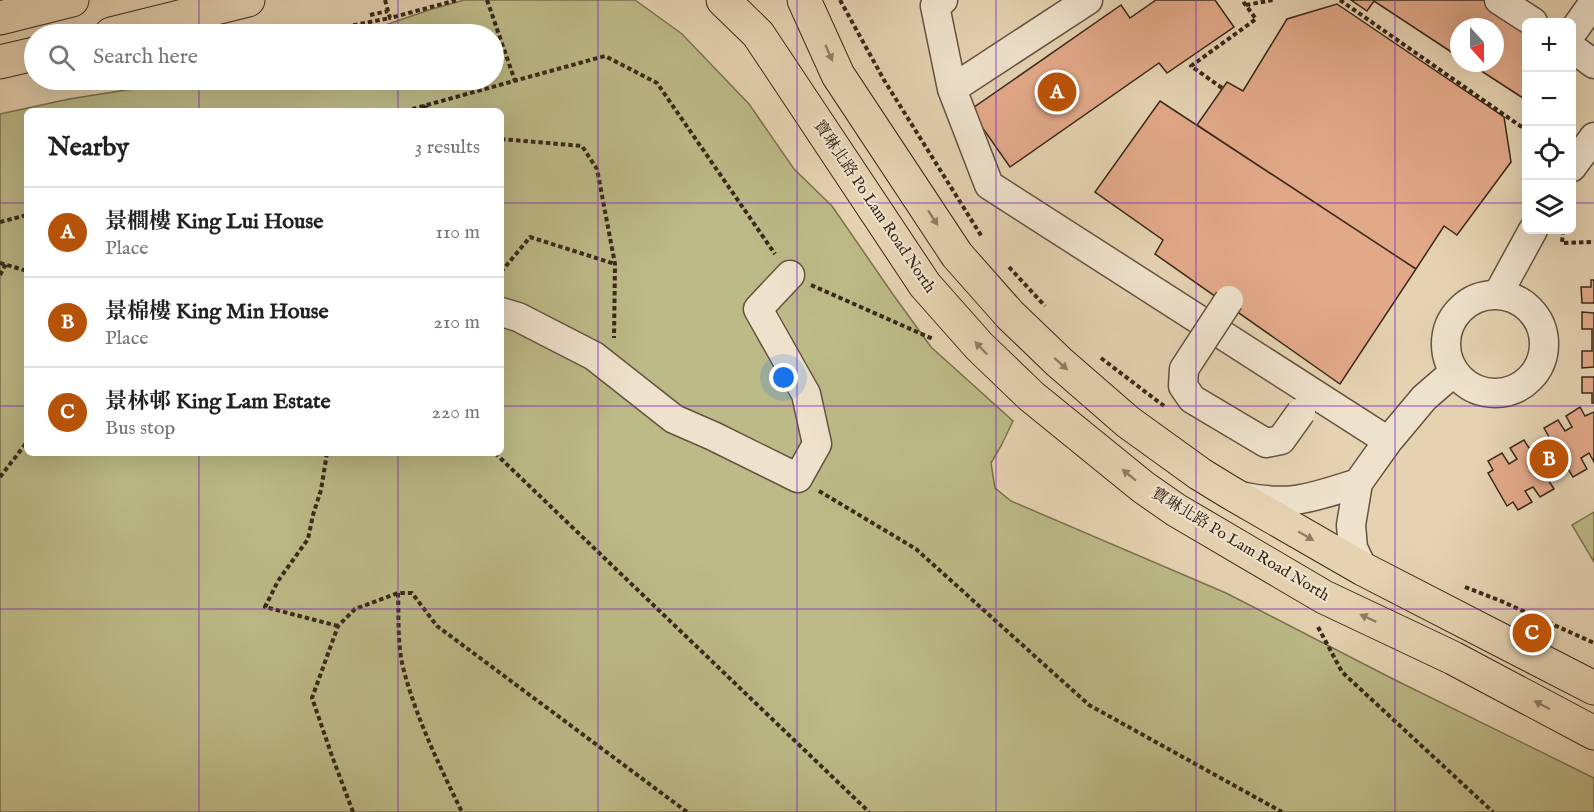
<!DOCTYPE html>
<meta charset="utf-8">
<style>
:root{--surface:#fff;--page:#f6f6f6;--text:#222;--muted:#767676;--line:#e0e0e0;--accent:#b45309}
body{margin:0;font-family:"IM FELL English","Noto Serif TC",serif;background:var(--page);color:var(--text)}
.controls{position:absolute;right:18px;top:18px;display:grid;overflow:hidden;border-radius:9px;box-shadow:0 6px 24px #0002}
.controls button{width:54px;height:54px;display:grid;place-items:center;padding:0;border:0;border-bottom:2px solid var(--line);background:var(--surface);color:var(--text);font:30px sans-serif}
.compass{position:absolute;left:1450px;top:18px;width:54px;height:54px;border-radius:50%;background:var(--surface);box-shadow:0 6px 24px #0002;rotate:159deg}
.you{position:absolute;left:784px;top:378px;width:21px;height:21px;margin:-15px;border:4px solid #fff;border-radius:50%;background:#1a73e8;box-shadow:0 0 0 9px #1a73e833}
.badge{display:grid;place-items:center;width:39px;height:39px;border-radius:50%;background:var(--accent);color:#fff;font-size:20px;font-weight:700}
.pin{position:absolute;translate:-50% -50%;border:3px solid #fff;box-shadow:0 2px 6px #0006}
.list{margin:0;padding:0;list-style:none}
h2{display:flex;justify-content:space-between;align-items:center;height:78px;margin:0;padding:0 24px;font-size:26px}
h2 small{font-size:20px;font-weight:400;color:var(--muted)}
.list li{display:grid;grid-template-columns:39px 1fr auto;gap:18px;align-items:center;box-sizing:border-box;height:90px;padding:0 24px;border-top:2px solid var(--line)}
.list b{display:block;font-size:22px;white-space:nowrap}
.list p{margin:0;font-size:20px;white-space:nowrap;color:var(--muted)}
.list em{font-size:20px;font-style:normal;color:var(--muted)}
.icon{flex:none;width:33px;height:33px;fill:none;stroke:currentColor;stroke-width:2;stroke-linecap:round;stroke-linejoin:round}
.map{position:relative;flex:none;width:1594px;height:812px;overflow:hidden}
.search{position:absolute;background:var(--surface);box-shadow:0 6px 24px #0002;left:24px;top:24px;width:480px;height:66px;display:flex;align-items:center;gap:15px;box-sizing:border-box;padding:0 21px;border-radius:33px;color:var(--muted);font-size:22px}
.panel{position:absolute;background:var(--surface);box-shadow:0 6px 24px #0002;left:24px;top:108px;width:480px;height:348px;border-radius:9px}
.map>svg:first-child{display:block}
.green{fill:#bcba87;stroke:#7a7150;stroke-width:1.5;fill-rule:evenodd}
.building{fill:#e2a989;stroke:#392819;stroke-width:1.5}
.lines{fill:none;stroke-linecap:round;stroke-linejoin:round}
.minor-casing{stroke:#64523f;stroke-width:31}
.major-casing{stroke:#392819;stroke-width:35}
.path{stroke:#392819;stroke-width:4;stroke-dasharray:4.5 3;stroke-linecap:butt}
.minor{stroke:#eee2cc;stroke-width:28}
.major{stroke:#e5d2b1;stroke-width:33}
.minor-bridge-casing{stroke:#64523f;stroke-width:31;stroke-linecap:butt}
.minor-bridge{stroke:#eee2cc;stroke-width:28}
.oneway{fill:#8f7d65}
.grid{fill:none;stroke:#7b2cbf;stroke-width:1.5;stroke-opacity:0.55}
.labels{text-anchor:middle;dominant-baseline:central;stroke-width:4.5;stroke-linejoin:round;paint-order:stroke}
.street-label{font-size:16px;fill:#392819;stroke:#eee2cc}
</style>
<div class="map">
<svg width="1594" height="812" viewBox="0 0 1594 812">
<rect width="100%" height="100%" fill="#e5d2b1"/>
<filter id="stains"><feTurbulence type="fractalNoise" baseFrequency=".00333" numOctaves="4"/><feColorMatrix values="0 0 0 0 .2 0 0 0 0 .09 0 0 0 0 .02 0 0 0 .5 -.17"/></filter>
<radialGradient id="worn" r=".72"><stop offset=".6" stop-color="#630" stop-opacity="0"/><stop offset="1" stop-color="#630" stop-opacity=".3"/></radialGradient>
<!-- green -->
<path class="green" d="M464,0h171l47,34 67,70 45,65 38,37 60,87 39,54 82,74 -12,25 -10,17 4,25 16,13 215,92 167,86 201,99v34h-1594v-698l69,-15 121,-19h304v-46h-135l70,-24zM27,111h474v342h-474z
M1594,512v50l-22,-37z"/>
<!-- building -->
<path class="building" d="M1156,0h59l19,27 -67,46 -8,-10 -149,104 -40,-57 151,-105 9,13z
M1351,0h143l32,22v78l-57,-37h26v-36h-36v30l-85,-56 -7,10z
M1337,4l167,113 7,45 -54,73 -13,-9 -28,43 -219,-144 30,-43 16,9 44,-72z
M1160,101l256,168 -76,115 -185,-130 8,-14 -68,-48z
M1591,280h3v23h-12l-1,-16h10z
M1582,312l12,1v54l-12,1v-17h10v-22h-10z
M1582,377h12v26h-2v-10h-10z
M1580,407l5,9 9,-4v50l-5,-9 -8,5 6,11 -14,8 -5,-8 -19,12 5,8 -14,8 -7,-10 -8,4 7,11 -14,8 -5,-8 -6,4 -19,-33 5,-3 -5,-9 14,-8 7,11 8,-5 -7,-11 14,-8 5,8 20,-11 -5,-9 14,-8 7,11 7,-4 -6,-11z"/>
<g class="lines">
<defs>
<path id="minor" d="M943,0l-8,6 17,83 37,96 399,256
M1499,0l34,22
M1572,33l22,-31
M1572,48l22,16
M952,89l136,-89
M1572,167l22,-30
M1498,294l35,-64
M1446 344a49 49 0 1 1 98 0a49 49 0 1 1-98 0Z
M501,312l17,5 76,39 80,63 39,17 85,42 19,-34 -11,-50 -48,-85 32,-34
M1240,496c49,11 71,2 118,-13
M1363,569l-10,-21 -2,-23 7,-42 30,-42 36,-43 30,-26"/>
<path id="major" d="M723,0l35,34 167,251 54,61 52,50 112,91 33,23 148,87 129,61 141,75
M804,0l34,75 119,180 53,60 49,47 69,60 72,52 31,19 132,76 231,119
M0,18l72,-18
M111,34l137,-34
M0,62l34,-8"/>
</defs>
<!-- minor casing -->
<use href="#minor" class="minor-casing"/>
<!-- major casing -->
<use href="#major" class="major-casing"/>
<!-- path -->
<path class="path" d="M385,0l5,18 67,-18
M487,0l28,81
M840,0l44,80 98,157
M1340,0l186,130
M1246,5l27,-5
M370,15l18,-4
M309,34l81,-16
M1222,88l-31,-22 65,-47 -14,-19
M423,106l8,5
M405,111l200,-55 52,27 118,171
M501,139l81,7 15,23 18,95 -1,74
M0,222l27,-7
M1563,230l-1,13 32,-1
M0,263l27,8
M1009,267l36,39
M501,272l29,-35 85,27
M0,275l6,-11
M811,285l122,54
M1101,358l63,48
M327,453l-6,37 -8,25 -5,24 -30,42 -13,26 73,19
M495,453l374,359
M0,477l27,-35
M819,491l97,58 173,156 193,107
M1465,587l36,14 93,42
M398,593c1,26 -1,53 6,78 13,49 36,96 58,141
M1318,627l24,45 151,140
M353,812l-21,-56 -20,-58 26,-72 17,-17 43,-16h14l25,33 250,186"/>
<!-- minor -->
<use href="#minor" class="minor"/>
<!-- major -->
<use href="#major" class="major"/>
<defs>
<path id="minor-bridge" d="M1229,300l-45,69 -1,17 9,13 74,44 15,-3 20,-28"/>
</defs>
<!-- minor-bridge casing -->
<use href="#minor-bridge" class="minor-bridge-casing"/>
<!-- minor-bridge -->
<use href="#minor-bridge" class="minor-bridge"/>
</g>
<!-- one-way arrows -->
<defs><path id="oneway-solid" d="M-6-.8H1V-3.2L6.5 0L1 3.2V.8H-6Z" transform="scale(1.5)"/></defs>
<g class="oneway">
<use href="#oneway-solid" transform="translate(829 53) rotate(66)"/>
<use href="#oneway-solid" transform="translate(933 218) rotate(57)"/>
<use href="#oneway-solid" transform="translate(981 348) rotate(-134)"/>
<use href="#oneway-solid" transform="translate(1061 364) rotate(42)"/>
<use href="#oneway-solid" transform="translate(1129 475) rotate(-141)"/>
<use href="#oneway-solid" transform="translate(1306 536) rotate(30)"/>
<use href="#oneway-solid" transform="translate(1368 618) rotate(-155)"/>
<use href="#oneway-solid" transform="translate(1542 705) rotate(-152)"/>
</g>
<!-- grid -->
<path class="grid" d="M199,0v34M398,0v34M598,0v812M797,0v812M996,0v812M1196,0v812M1395,0v812M199,80v31M398,80v31M0,203h27M501,203h1025M1572,203h22M0,406h27M501,406h1093M199,453v359M398,453v359M0,609h1594"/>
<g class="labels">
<!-- street labels -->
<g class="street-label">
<text transform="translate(874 207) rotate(56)">寶琳北路 Po Lam Road North</text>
<text transform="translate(1240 545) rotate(31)">寶琳北路 Po Lam Road North</text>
</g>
</g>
<rect width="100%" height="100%" filter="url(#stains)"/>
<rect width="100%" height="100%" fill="url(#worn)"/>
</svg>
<div class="controls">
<button>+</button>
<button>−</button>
<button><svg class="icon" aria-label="locate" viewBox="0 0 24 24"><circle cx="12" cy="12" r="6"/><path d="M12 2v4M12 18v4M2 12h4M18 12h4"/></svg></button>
<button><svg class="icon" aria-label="layers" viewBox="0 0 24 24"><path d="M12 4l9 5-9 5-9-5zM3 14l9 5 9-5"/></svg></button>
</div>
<svg class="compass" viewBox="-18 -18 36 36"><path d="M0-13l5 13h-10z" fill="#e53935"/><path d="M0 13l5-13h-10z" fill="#767676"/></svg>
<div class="you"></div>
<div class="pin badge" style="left:1057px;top:92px">A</div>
<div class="pin badge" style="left:1549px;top:459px">B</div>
<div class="pin badge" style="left:1532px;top:633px">C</div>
<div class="search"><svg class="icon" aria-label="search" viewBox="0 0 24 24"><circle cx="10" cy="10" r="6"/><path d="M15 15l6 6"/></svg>Search here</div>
<section class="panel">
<h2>Nearby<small>3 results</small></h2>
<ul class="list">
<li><span class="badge">A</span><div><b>景櫚樓 King Lui House</b><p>Place</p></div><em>110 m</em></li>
<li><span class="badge">B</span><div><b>景棉樓 King Min House</b><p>Place</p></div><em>210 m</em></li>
<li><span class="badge">C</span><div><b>景林邨 King Lam Estate</b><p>Bus stop</p></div><em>220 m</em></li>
</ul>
</section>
</div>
